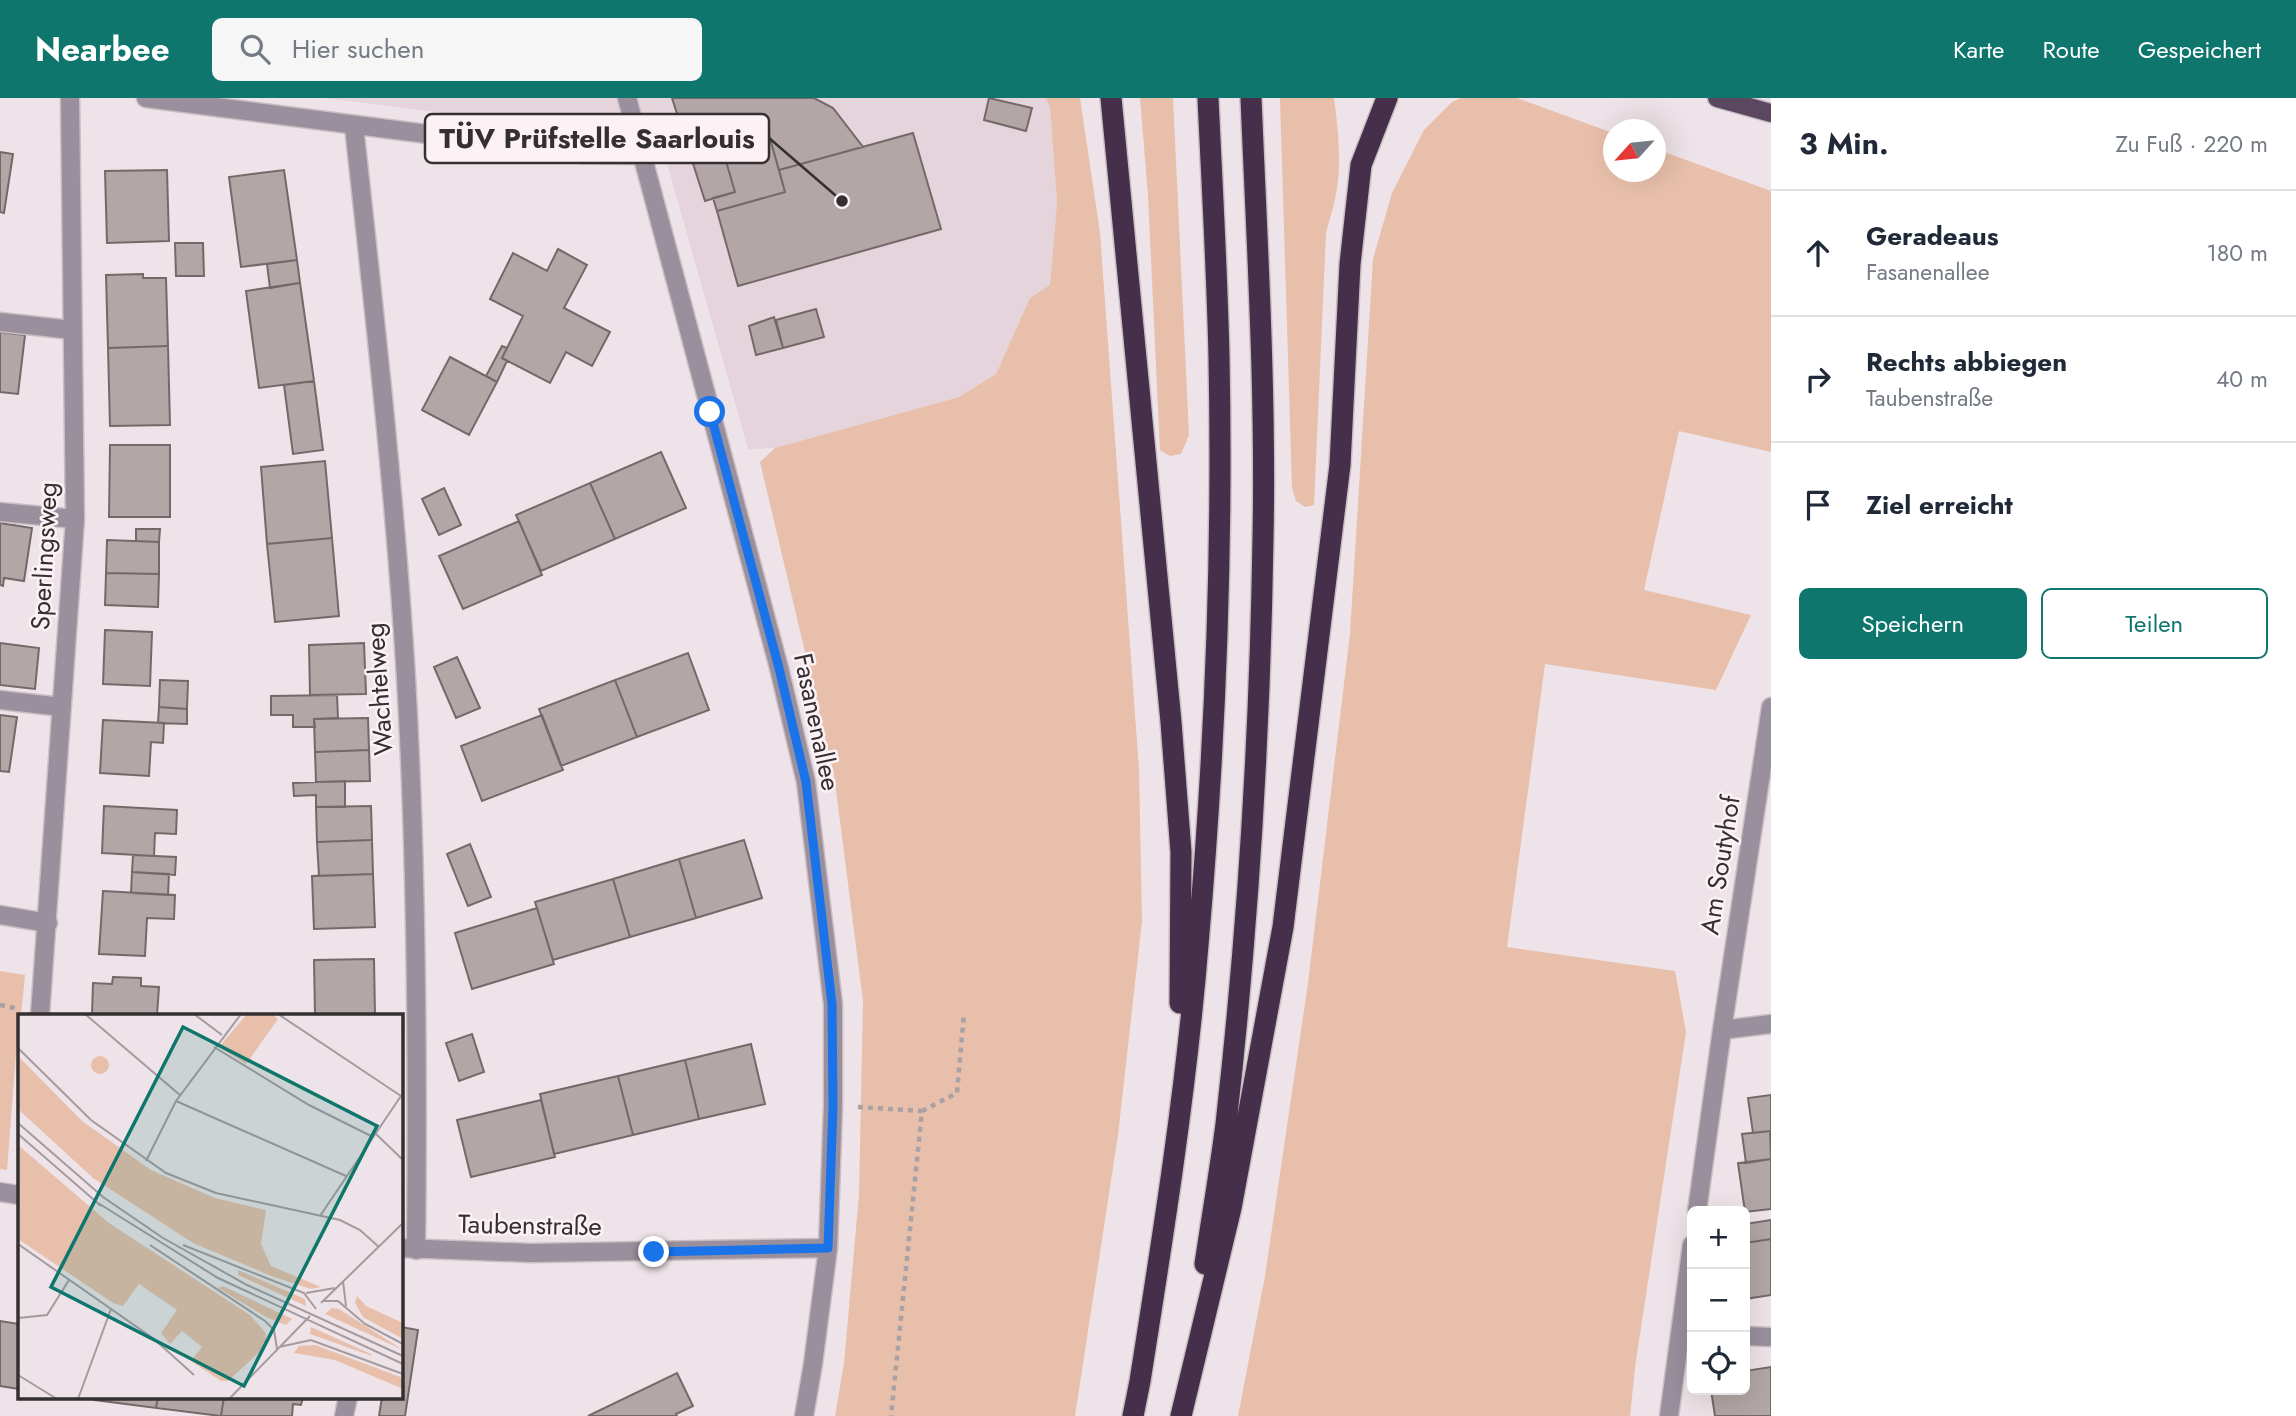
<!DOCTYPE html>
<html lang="de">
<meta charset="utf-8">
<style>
:root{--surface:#fff;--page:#f6f6f7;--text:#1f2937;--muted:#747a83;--line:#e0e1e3;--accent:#0f766e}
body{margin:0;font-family:Jost,sans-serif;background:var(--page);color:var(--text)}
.controls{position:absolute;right:21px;bottom:21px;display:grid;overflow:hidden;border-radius:10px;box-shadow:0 7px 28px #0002}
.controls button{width:63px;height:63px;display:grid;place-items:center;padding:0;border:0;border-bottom:2px solid var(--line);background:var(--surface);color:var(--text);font:35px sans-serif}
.compass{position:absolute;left:1603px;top:21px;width:63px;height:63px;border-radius:50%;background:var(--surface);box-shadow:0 7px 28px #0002;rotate:243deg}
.stop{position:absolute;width:21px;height:21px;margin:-16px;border:5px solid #1a73e8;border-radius:50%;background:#fff}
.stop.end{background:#1a73e8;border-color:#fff;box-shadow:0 2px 7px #0008}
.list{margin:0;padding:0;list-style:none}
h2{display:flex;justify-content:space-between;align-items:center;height:91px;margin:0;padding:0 28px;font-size:30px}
h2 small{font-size:23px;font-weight:400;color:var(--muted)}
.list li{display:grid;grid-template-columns:46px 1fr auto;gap:21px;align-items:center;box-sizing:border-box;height:126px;padding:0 28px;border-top:2px solid var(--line)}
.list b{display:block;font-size:26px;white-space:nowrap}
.list p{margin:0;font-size:23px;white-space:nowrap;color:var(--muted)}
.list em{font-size:23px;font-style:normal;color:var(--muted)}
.actions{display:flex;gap:14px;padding:21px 28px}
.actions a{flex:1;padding:16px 0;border:2px solid var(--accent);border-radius:10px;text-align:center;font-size:24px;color:var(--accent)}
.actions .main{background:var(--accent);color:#fff}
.icon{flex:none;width:38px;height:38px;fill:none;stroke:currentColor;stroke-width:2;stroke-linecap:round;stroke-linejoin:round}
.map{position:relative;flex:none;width:1771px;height:1318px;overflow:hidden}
header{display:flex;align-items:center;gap:42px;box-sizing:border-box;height:98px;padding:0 35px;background:var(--accent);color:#fff}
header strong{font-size:33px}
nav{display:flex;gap:38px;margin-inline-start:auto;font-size:24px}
.search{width:490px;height:63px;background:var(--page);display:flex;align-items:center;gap:18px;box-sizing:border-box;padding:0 24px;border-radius:10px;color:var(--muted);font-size:26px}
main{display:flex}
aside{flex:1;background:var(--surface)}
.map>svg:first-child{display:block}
.built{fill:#e6d4dc}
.green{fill:#e7bfaa}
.building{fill:#b2a6a6;stroke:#746969;stroke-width:2}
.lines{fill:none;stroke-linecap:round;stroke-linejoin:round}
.minor-casing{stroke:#c9bfc3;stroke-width:21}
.major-casing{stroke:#c9bfc3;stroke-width:21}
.highway-casing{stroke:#c9bfc3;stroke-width:24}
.path{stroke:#aaa1a5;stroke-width:4.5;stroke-dasharray:5 5;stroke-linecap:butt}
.minor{stroke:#9a8f9d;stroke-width:18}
.major{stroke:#5b4760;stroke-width:18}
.highway{stroke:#452f4b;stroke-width:21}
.route{stroke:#1a73e8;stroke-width:9}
.labels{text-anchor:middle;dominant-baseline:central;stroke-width:5;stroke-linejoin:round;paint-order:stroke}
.street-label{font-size:26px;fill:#342f31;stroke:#fcf1f5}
.inset-road{fill:none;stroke:#a49b9f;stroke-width:2}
.view{fill:#0f766e;fill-opacity:0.15;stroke:#0f766e;stroke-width:3.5}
.inset-edge{fill:none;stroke:#342f31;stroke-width:3.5}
.leader{fill:none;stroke:#342f31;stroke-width:2.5}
.callout-dot{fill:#342f31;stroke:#fcf1f5;stroke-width:2.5}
.callout{fill:#fcf1f5;stroke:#342f31;stroke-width:2.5}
.callout-label{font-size:28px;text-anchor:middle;font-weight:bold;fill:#342f31}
</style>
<header>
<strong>Nearbee</strong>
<div class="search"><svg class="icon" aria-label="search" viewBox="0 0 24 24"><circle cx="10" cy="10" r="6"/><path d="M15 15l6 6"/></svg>Hier suchen</div>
<nav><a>Karte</a><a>Route</a><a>Gespeichert</a></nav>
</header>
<main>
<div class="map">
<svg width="1771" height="1318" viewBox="0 0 1771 1318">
<rect width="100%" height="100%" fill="#eee3e8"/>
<!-- built -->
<path class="built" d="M325,0h720l5,8 7,97 -7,82 -20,13 -34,76 -37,23 -184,51 -27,1 -93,-328 -98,6z"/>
<!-- green -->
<path class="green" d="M1045,0h35l20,135 39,536 3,152 -24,214 -43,281h-240l9,-53 15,-168 4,-194 -29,-227 -74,-312 15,-14 184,-51 37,-23 34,-76 20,-13 7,-82 -7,-97z
M1140,0h33l16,337 -8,19 -11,2 -10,-6 -12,-255z
M1280,0h54c4,31 8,66 2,96 -2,13 -7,26 -10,39l-12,272 -9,2 -9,-6 -4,-13z
M1461,0h56l96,35 1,39h42v-23l115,42v261l-92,-21 -35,159 107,25 -35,75 -171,-26 -38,283 168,24 11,61 -51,335 -5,49h-392l27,-140 43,-293 42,-349 23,-375 19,-66 32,-63 28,-28z
M0,873l25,4 -4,40h-2l-12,155 -7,-1z"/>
<!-- building -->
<path class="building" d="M672,0h142l19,10 30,39 -84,23 -12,-42 -47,13 15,51 -30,9z
M989,0l43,10 -6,23 -42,-11z
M767,30l18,64 -68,19 -4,-13 22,-6 -15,-51z
M913,35l28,96 -203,57 -21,-75 68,-19 -6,-22z
M0,54l13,2 -9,59 -4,-1z
M167,72l2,71 -62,2 -2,-72z
M284,72l13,90 -56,7 -12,-90z
M175,145h28l1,33h-28z
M558,151l29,16 -23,43 46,24 -18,34 -26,-14 -16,31 -48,-25 21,-42 -33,-17 23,-46 34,18z
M297,162l3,23 -30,5 -3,-24z
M143,176v4h23l2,68 -60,2 -2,-73z
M300,185l14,98 -55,7 -13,-97z
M816,211l8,28 -41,11 -7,-28z
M774,219l9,31 -27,7 -7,-29z
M0,234l25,3 -7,59 -18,-2z
M168,248l2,79 -60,1 -2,-78z
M502,248l5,2 -5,10 5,3 -10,21 -11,-6z
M450,259l47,25 -28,53 -47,-25z
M314,283l9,69 -30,4 -9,-69z
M110,347h60v72h-61z
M661,354l25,56 -71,31 -25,-56z
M325,363l7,77 -65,6 -6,-77z
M590,385l25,56 -74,32 -25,-56z
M444,390l17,37 -22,10 -17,-36z
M519,423l23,54 -79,34 -24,-53z
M0,425l32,5 -8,53 -20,-3 -1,8 -3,-1z
M136,431h24l-1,13 -23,-1z
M332,440l7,78 -64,6 -8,-78z
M107,442l52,2v32l-53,-1z
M106,475l53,1 -1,33 -53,-2z
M105,532l47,2 -2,54 -47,-2z
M0,545l39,5 -4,41 -35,-4z
M364,545l2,51 -56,1 -1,-50z
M688,555l21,57 -72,27 -22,-57z
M457,559l23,51 -24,10 -22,-51z
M160,582l28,1 -1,28 -28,-2z
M615,582l22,57 -76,29 -22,-57z
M337,597l1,23 -24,1 1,8h-22v-12h-22v-19z
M159,609l28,2v15l-29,-1z
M0,617l17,2 -8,55 -9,-1z
M542,617l21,55 -81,31 -21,-55z
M368,620l1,32 -54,2 -1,-33z
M103,622l61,3 -1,20 -12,-1 -2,34 -49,-3z
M369,652l1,31 -54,1 -1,-30z
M345,683v26h-29v-12l-22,1 -1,-13z
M104,708l73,4 -1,24 -21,-1 -1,23 -52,-3z
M371,708l1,34 -55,2 -1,-35z
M372,742l1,34 -54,2 -2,-34z
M744,742l18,58 -66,20 -17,-59z
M470,746l21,53 -23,9 -21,-52z
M133,757l43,2 -1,18 -43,-3z
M679,761l17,59 -66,19 -17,-58z
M132,774l37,2 -1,21 -37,-2z
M373,776l2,53 -61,2 -2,-53z
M613,781l17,58 -77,23 -18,-58z
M103,793l72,4 -1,24 -27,-1 -2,38 -46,-2z
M537,810l17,56 -82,25 -17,-56z
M374,861l1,56h-60l-1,-55z
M113,879l28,1v8l18,1 -2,28h-65l1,-32 19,1z
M472,936l12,38 -25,9 -13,-38z
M751,946l14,60 -66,15 -14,-59z
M685,962l14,59 -66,16 -15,-59z
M618,978l15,59 -79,19 -14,-60z
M1771,997v36l-18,2 -5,-35z
M541,1002l14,57 -84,20 -14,-57z
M1770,1033l1,28 -25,4 -4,-29z
M1771,1061v50l-26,3 -7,-49z
M1771,1122v19l-26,4v-19z
M1771,1141v56l-26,4v-56z
M0,1223l19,3v65l-19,-3z
M401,1229l17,3 -13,86h-26l3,-19h19z
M1771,1269v49h-56l-4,-26h34v-19z
M677,1275l16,33 -17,8 1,2h-89z
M95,1299h63l-2,11 -61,-8z
M158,1299h66l-3,19 -65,-8z
M224,1299h79l-2,8 -8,-1 -1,12h-71z"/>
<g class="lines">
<defs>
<path id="minor" d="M146,0l437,56 58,1
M627,0l152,570 27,114 27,222v102l-5,142 -15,116 -9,52
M354,28c20,184 41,368 52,552 11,191 12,381 10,572
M0,224l72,8
M0,414l75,7
M0,602l62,7
M0,817l48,8
M40,917l35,-496 -5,-421
M1722,932l49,-6
M0,1094l19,3
M1697,1113l25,-181 49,-323
M401,1150l130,5 297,-5
M1745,1238l26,1
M344,1318l4,-19
M1669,1318l23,-171"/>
<path id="major" d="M1717,0l54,15"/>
<path id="highway" d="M1111,0l60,624 10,130 -1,151
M1205,1166c7,-47 15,-93 21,-140 22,-194 34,-390 37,-586 3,-146 -6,-294 -12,-440
M1133,1318l7,-35c23,-145 46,-289 58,-436 17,-195 25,-393 21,-588 -2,-87 -7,-173 -11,-259
M1181,1318l50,-208 52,-281 57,-462 10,-201 11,-99 26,-67"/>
</defs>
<!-- minor casing -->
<use href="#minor" class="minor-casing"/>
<!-- major casing -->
<use href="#major" class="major-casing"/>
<!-- highway casing -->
<use href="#highway" class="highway-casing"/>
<!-- path -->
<path class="path" d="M0,907l19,4
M858,1009l64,4 -31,305
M922,1013l35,-18 7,-80"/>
<!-- minor -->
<use href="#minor" class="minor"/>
<!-- major -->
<use href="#major" class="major"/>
<!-- highway -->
<use href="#highway" class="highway"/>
</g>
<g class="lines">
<!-- route -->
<path class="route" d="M654,1154l174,-4 5,-142 -1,-102 -26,-222 -27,-114 -69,-256"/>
</g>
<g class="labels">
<!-- street labels -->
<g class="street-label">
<text transform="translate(44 458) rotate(-87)">Sperlingsweg</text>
<text transform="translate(379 591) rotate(-94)">Wachtelweg</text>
<text transform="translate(817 624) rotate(78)">Fasanenallee</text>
<text transform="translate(1720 767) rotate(-81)">Am Soutyhof</text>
<text transform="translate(530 1127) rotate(1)">Taubenstraße</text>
</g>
</g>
<!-- overview -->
<g transform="translate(18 916)">
<rect width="385" height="385" fill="#eee3e8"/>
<path d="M229,0h25l6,5 -32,45 -27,-17zM0,42l64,65 69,49 64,28 51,12 -5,34 10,22 50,21 -10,2 -37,-12 -81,-34 -100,-65 -75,-69zM73 51a9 9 0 1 1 18 0a9 9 0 1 1-18 0ZM0,131l91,78 141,92 15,17 2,13 -39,36h-7l-30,-20 11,-14 -20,-16 -12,13 -9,-11 16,-23 -38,-26 -16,22 -10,-3 -95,-64zM220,256l67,29 1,7 -68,-31zM205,272l69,33 -6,6 -20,-8 -48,-29zM339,282l9,10 37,17v16l-40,-22 -8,-14zM314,294l7,1 64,41 -78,-36zM293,313l60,27 1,2 -62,-22zM297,331l88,33v11l-68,-29 -41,-7 5,-7z" fill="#e7bfaa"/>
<path class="inset-road" d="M67,0l95,81M176,0l28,21M260,0l123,82M196,33l95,58 64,32M0,34l73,72 75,53 50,20 124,27 20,10 19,17M158,87l170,75M0,109l85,74 60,41 84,47 156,71M357,119l28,27M0,120l83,72M128,147l30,-60 65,-87M80,189l120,75 185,86M302,202l83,-123M0,230l136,95 40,36M132,231l115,76 9,9 3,19M165,231l121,48 12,16M325,267l3,25M288,279l29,-5M305,287h15l27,23 38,20M303,289l82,-80M0,304l29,-3 22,-35M261,333l32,-7 92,34M0,361l39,24M60,385l33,-90M211,385l81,-83"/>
<path class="view" d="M165,13l194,99 -133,260 -193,-99z"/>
<rect width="385" height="385" class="inset-edge"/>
</g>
<!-- callouts -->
<path class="leader" d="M842 103L769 40"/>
<circle class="callout-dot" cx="842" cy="103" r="7"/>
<rect class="callout" x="425" y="16" width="344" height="49" rx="7"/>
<g class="callout-label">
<text x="597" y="50">TÜV Prüfstelle Saarlouis</text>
</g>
</svg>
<div class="controls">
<button>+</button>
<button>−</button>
<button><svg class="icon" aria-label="locate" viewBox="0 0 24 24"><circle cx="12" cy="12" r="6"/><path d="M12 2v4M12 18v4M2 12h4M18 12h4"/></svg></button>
</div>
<svg class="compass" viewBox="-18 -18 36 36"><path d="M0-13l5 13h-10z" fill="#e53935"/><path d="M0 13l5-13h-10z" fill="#747a83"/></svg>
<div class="stop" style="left:710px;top:314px"></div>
<div class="stop end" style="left:654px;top:1154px"></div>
</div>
<aside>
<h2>3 Min.<small>Zu Fuß · 220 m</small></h2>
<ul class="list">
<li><svg class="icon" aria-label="ahead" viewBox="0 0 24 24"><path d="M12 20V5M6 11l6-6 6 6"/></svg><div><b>Geradeaus</b><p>Fasanenallee</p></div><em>180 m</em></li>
<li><svg class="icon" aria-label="right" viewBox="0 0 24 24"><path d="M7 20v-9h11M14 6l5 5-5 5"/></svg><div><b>Rechts abbiegen</b><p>Taubenstraße</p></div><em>40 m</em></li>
<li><svg class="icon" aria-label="arrive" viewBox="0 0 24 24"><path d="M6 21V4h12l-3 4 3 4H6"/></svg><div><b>Ziel erreicht</b></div></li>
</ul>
<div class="actions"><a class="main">Speichern</a><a>Teilen</a></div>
</aside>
</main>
